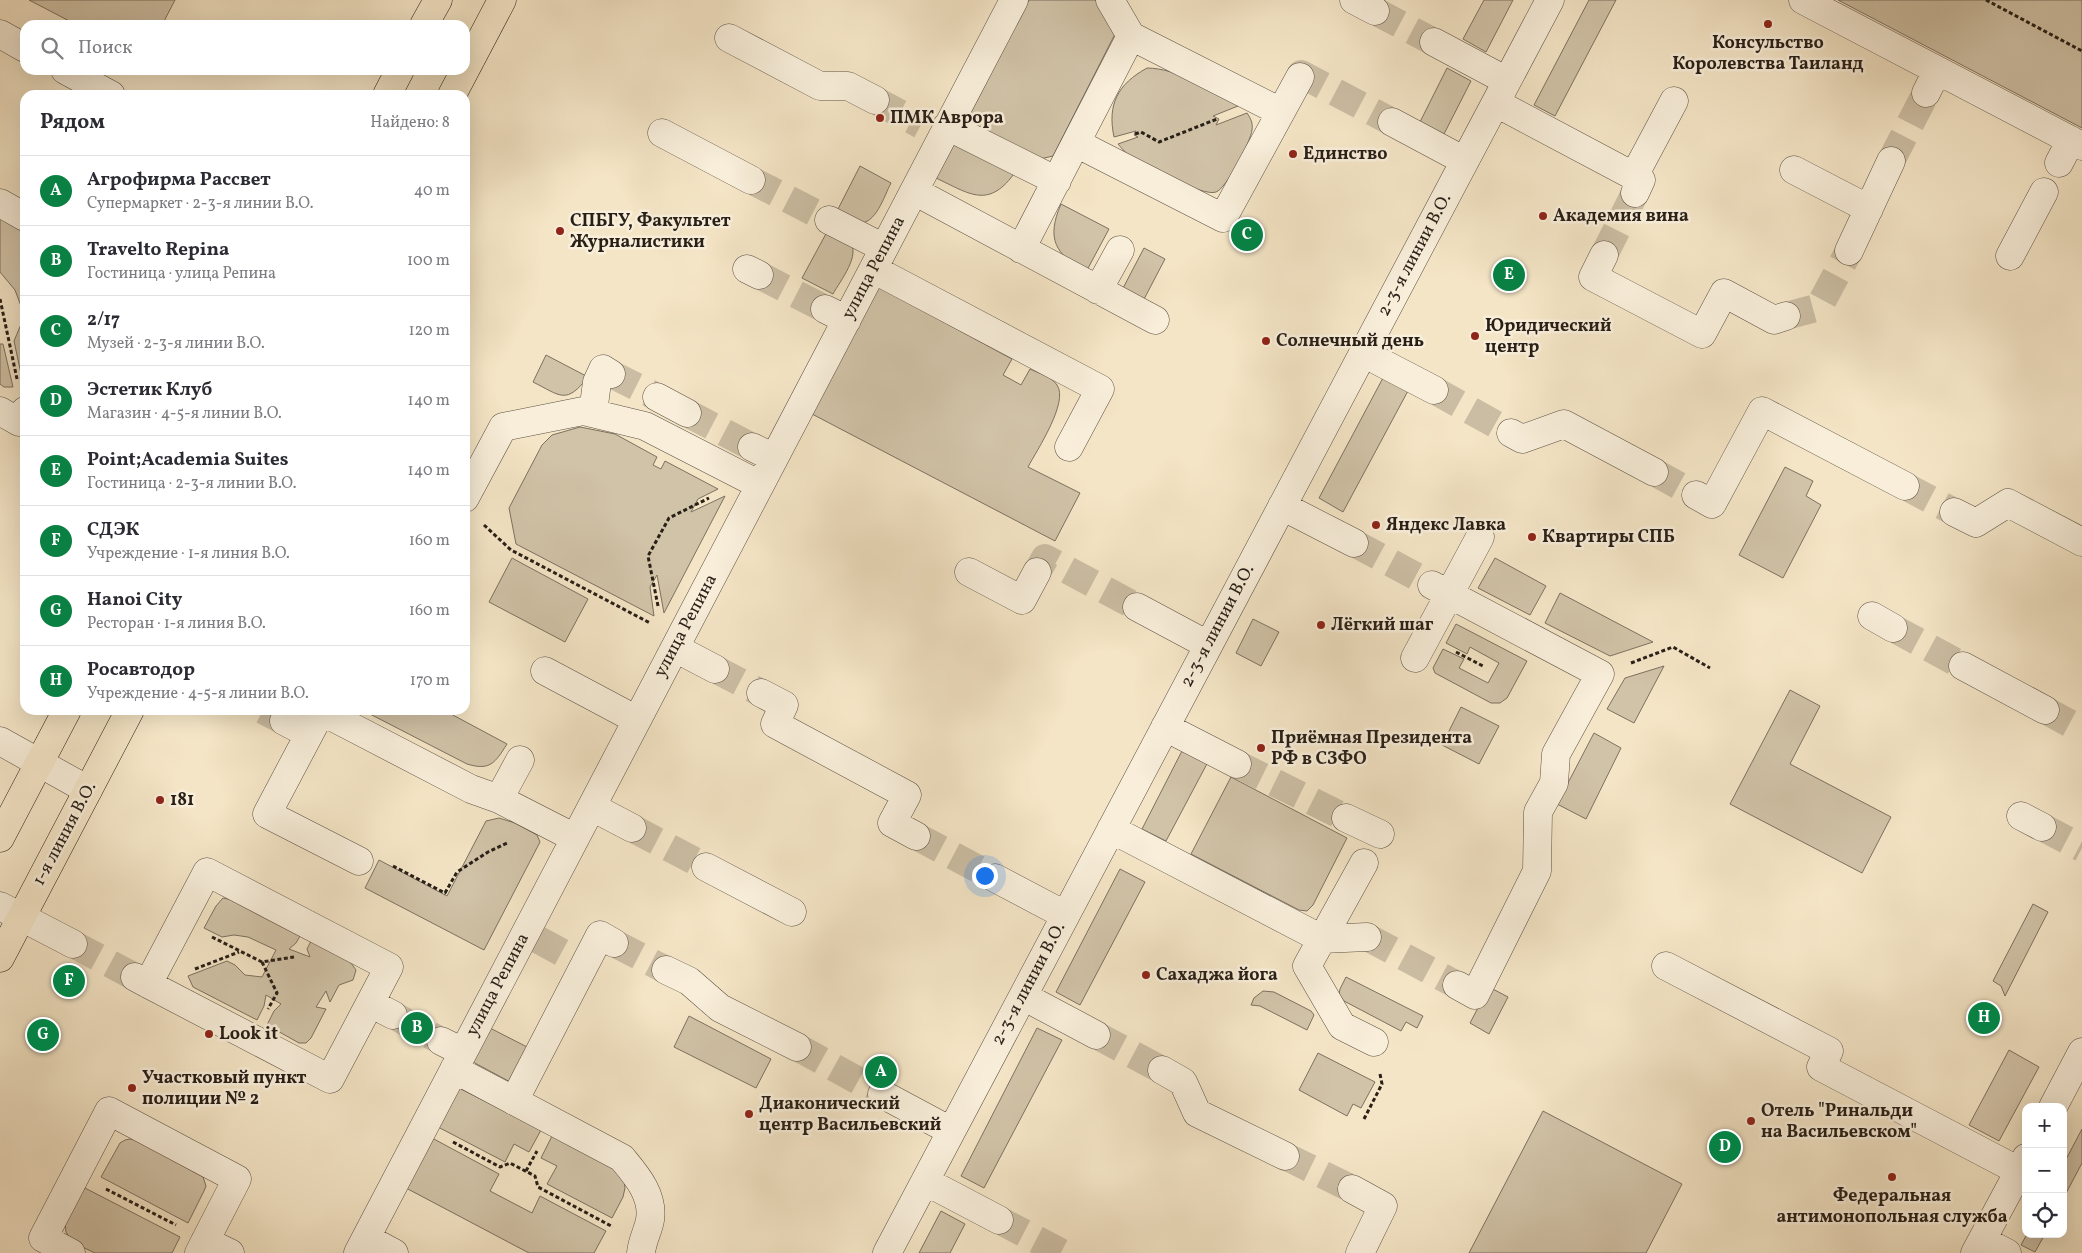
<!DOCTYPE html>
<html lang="ru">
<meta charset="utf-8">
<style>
:root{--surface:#fff;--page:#f7f7f7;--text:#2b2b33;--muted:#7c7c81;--line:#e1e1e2;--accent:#0b8043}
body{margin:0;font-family:Vollkorn,serif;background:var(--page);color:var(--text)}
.controls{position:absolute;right:15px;bottom:15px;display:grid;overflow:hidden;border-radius:10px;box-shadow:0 5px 20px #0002}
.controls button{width:45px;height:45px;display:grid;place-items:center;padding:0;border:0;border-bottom:1px solid var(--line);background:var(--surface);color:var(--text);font:25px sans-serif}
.you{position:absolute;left:984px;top:875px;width:18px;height:18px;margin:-12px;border:4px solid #fff;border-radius:50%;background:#1a73e8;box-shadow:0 0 0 8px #1a73e833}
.badge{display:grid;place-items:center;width:32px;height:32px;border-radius:50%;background:var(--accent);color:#fff;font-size:16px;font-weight:700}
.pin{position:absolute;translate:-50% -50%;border:2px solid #fff;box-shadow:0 1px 5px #0006}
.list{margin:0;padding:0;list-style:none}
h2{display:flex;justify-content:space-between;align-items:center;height:65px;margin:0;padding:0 20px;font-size:21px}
h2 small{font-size:16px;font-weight:400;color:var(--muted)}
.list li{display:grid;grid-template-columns:32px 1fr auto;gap:15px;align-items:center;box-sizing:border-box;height:70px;padding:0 20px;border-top:1px solid var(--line)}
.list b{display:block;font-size:19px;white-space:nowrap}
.list p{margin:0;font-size:16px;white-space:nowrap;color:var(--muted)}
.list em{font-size:16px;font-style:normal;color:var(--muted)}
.icon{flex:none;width:28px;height:28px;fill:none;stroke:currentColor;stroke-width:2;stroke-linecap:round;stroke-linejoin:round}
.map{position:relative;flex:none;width:2082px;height:1253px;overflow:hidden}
.search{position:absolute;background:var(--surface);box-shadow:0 5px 20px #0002;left:20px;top:20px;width:450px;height:55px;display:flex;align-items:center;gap:12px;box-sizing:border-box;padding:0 18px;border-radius:15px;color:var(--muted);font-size:19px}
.panel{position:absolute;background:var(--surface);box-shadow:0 5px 20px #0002;left:20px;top:90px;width:450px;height:625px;border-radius:15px}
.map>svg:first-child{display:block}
.green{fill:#d1c3a8;stroke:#7c7160}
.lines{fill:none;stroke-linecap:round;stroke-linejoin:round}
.minor-tunnel{stroke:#cbbda3;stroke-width:28;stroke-dasharray:28 14;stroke-linecap:butt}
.minor-casing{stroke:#5b5043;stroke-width:29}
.major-casing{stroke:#281f17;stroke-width:29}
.path{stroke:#281f17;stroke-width:3;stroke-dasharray:4 2.5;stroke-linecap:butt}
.minor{stroke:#f8eeda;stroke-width:28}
.major{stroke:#f4e5c6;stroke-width:28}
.poi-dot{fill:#8f2418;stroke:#f8eeda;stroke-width:2}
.labels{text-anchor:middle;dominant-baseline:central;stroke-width:5;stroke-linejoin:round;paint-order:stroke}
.poi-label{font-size:18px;font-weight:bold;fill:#281f17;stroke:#f8eeda;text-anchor:start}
.street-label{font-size:18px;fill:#281f17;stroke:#f8eeda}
</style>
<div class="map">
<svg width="2082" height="1253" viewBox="0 0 2082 1253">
<rect width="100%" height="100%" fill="#f4e5c6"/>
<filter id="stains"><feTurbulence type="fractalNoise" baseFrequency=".004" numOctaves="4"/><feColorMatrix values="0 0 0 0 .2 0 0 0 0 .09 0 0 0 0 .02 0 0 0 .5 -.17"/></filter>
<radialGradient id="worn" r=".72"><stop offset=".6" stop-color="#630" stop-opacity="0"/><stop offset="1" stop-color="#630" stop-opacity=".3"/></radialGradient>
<!-- green -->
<path class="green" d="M29,0h146l-13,25h-85z
M1029,0h67l19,34 -62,122 -13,3 -75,-35z
M1484,0h29l-27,52 -23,-13z
M1589,0h27l-61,116 -21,-11z
M1838,0h244v128z
M1147,68c29,0 67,22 91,38l-25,10 6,3 -3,6 31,-12c4,6 6,10 5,17 -1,11 -26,59 -36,62 -13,5 -71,-26 -84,-34 -5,-4 -10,-9 -14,-14l20,-7 -4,-2 2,-4 -22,6c-7,-33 4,-53 33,-69z
M1447,68l24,13 -27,53 -24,-12z
M956,141l60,30c-27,39 -46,23 -80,7z
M860,166l31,17c-7,13 -15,42 -33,40 -7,0 -15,-7 -22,-10z
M1061,204l48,25 -23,43c-31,-18 -40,-33 -25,-68z
M0,215l25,14v153l-2,1 -9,-42 8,-19 -1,-16 -6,-16 -15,-18z
M828,230c6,3 16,6 21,11 13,13 -9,40 -16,53l-31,-16z
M1144,248l21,11 -23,44 -21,-11z
M877,286l135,73 -9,16 18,10 9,-16c8,4 22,8 27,16 12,17 -20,65 -29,82l52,26 -25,48 -243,-127z
M0,344h3l10,43h-9l-4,-3z
M546,355l42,22c-22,28 -27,19 -55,5z
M1384,376l25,13 -66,123 -24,-14z
M580,427l35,7 42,23 -4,8 8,4 4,-8 53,28 -20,10 -7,13 34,-16 -61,117 -7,-38 -7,12 4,29 -138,-72 -7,-36 33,-63 10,-10z
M1785,467l28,14 -7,15 15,9 -38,73 -44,-23z
M512,558l76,41 -23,43 -76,-40z
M1495,558l51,28 -16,29 -52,-27z
M1560,593l93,49 -43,14 -65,-33z
M1253,619l26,13 -18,34 -25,-13z
M1456,624l71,37 -20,37 -7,5h-9l-56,-30 -2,-5 10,-19 21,10 -5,9 29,15 11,-20 -29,-16 -3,7 -21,-11z
M1664,666l-30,57 -27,-14 18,-31z
M1790,690l30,16 -30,58 101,53 -29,56 -132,-69z
M1461,707l38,19 -20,38 -37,-19z
M370,710h82l-1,4 56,30c-12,19 -17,27 -40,20l-99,-51z
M1594,733l27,15 -35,71 -29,-15z
M1184,747l25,13 -43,81 -24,-12z
M1231,777l116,61 -34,67 -6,6 -8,-1 -108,-56z
M499,818l16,5 22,12 3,7 -56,108 -119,-62 14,-28 68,36 39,-75z
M1120,869l25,13 -65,123 -24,-13z
M223,898l9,2 68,36 -4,7 -7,6 21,8 -3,-8 4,-8 40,22 5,7 -3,10 -14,5 -9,17 -4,-11 -10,16 10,2 -15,29 -5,5h-7l-32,-18 7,-14 7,-7 -15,-9 -2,11 -7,14 -64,-33 -5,-11 39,-15 8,4 10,10 17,2 14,-27 -28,-13 -14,-2 -12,2 -18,-9 12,-22z
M2033,904l15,8 -43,84 -4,-10 -8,-5z
M1346,977l77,39 -6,12 -11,-6 -5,9 -57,-30 -5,-6 1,-6z
M1489,987l19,10 -19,37 -19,-11z
M1263,991l11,1 37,19 3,4 -7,15 -47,-24 -9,-1 3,-7z
M689,1016l82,43 -15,29 -82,-41z
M490,1028l41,21 -17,35 -41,-22z
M1037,1028l25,12 -78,148 -23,-12z
M2009,1050l30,17 -40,74 -30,-16z
M1318,1053l57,29 -14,26 -8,-4 -6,12 -48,-26z
M459,1088l82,42 -12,22 -15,-8 -9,18 -67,-35z
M1543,1111l139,73 -36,69h-177z
M2082,1129v34l-19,36v-34z
M552,1136l63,31 9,13 1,8 -2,9 -11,21 -65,-34 10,-18 -16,-8z
M432,1138l67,36 -9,17 42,22 8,-17 66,35 -12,22h-65l-123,-65z
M130,1139l6,1 67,37 3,9 -2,5 -16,32 -87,-46 19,-34 5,-3z
M83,1187l97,50 -8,16h-77l-23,-11 -6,-10 -1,-10z
M941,1211l24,13 -15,29h-31z
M2027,1234h18l-10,18 -14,-7z"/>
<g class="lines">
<!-- minor-tunnel -->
<path class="minor-tunnel" d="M1375,11l59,31
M1300,77l1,-3 91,48
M875,100l46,25
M1891,161l35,-68
M751,180l78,40
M1604,255l31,-62
M759,275l66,34
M1786,316l33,-9 30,-56
M611,374l46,23
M1434,390l77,43
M687,413l65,34
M1654,472l42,23
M1905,486l49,26
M1354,543l78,42
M1037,572l8,-14 92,49
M1893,628l70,38
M715,669l46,24
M263,710l21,11
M2045,710l37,20
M1237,764l109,54
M2042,827l40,21
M632,828l74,39
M916,836l79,42
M1367,937l90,48
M537,939l35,19
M614,943l52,27
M73,944l62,33
M393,1015l48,26
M1096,1035l66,35
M797,1047l85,47
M1285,1156l67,33
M999,1220l63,33"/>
<defs>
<path id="minor" d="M1354,0l21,11
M1803,0l279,146
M0,34l25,14
M1131,36l150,76
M729,38l91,48h28l27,14
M1434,42l73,39
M65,70l46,25
M1926,93l11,-22
M1496,103l145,77 -6,13
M1392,122l73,39
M947,126l110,55
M662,133l89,47
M1076,143l147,75 77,-141
M2059,163l12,-23
M1794,170l75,39
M1634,176l40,-75
M914,191l241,129
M0,203l25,14
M829,220l55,28
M1021,249l110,-213 -21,-36
M1849,251l42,-90
M1604,255l-11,22 109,57 22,-41 50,27 12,-4
M2010,256l34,-64
M747,269l12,6
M873,269l227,120 -31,58
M1098,290l22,-40
M825,309l22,11
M1363,353l71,37
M657,397l30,16
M0,411l19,11 6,-11
M593,413l4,-31 6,-13 8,5
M1511,433l11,6 42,-15 90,48
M752,447l22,11
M1696,495l16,9 50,-93 143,75
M465,498l38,-71 80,-16 62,15 115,59
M1282,506l72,37
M1954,512l22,11 32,-20 74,39
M969,572l53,28 15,-28
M1432,585l168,89 -44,80 -2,29 -16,29 -1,59 -62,124 -18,-10
M1137,607l71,38
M1872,616l21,12
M675,648l40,21
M1415,658l65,-121
M1963,666l82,44
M545,671l92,49
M761,693l23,12 -9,19 132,71 -15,28 24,13
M322,710l-55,104 92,47
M321,711l150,78 28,10 76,39
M284,721l25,13
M1165,727l72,37
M0,741l88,49
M499,799l21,-39
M592,807l40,21
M2021,816l21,11
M1346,818l34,16
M1111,829l211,110 45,-2
M1364,863l-57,103 35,60 32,16
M706,867l86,45
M995,878l70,37
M0,906l73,38
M1666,966l163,85 -8,16 198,104
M666,970l23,11 31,27 77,39
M135,977l13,7 182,95 59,-112 -182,-95 -59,112
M1023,996l73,39
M370,1003l23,12
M441,1041l22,11
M454,1069l168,89c14,17 32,37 28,62 -2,11 -8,21 -9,33
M1162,1070l21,12 14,31 88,43
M882,1094l69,37
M514,1101l86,-166 14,8
M2053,1107l29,-55
M925,1181l74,39
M1352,1189l31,17 -23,47
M366,1238l28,15
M1982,1240l25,13
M205,1241l25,12
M71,1253l-28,-15 66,-127 128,68 -38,74
M358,1253l656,-1253
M887,1253l663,-1253
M1975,1253l51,-95"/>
<path id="major" d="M424,25l14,-25
M387,95l13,-25
M452,95l50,-95
M0,838l67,-128
M0,958l130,-248"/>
</defs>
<!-- minor casing -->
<use href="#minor" class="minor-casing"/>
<!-- major casing -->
<use href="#major" class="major-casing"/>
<!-- path -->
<path class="path" d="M1986,0l96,51
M1135,134l6,-2 18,10 58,-23
M0,299l17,80
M484,525l27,25 139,73
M658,606l-10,-50 21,-38 40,-20
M1456,652l27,14
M1631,663l42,-16 37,21
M393,866l52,27 12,-21 31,-20 19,-9
M212,937l50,25 32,-5
M262,962l15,31 -9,16
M195,969l44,-17
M1364,1119l18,-35 -2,-10
M453,1142l47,25 10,-4 25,13 3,11 75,40
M526,1171l11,-20
M106,1189l70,36"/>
<!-- minor -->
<use href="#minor" class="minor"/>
<!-- major -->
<use href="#major" class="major"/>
</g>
<!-- markers -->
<g class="poi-dot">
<circle cx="1768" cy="24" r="5"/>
<circle cx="880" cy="118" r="5"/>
<circle cx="1293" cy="154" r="5"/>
<circle cx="1543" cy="216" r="5"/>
<circle cx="560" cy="231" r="5"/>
<circle cx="1475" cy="336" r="5"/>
<circle cx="1266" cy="341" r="5"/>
<circle cx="1376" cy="525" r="5"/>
<circle cx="1532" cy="537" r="5"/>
<circle cx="1321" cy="625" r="5"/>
<circle cx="1261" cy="748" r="5"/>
<circle cx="160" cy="800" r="5"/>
<circle cx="1146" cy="975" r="5"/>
<circle cx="209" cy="1034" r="5"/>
<circle cx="132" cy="1088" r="5"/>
<circle cx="749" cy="1114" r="5"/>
<circle cx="1751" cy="1121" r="5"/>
<circle cx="1892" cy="1177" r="5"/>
</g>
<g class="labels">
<!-- poi labels -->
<g class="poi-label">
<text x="1768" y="43" text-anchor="middle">Консульство<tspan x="1768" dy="21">Королевства Таиланд</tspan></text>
<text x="890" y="118">ПМК Аврора</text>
<text x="1303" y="154">Единство</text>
<text x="1553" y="216">Академия вина</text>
<text x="570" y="221">СПБГУ, Факультет<tspan x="570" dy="21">Журналистики</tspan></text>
<text x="1485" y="326">Юридический<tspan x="1485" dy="21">центр</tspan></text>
<text x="1276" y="341">Солнечный день</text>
<text x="1386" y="525">Яндекс Лавка</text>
<text x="1542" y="537">Квартиры СПБ</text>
<text x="1331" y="625">Лёгкий шаг</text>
<text x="1271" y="738">Приёмная Президента<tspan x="1271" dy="21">РФ в СЗФО</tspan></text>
<text x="170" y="800">181</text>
<text x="1156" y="975">Сахаджа йога</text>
<text x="219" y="1034">Look it</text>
<text x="142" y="1078">Участковый пункт<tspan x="142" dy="21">полиции № 2</tspan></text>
<text x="759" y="1104">Диаконический<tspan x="759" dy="21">центр Васильевский</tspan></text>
<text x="1761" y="1111">Отель "Ринальди<tspan x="1761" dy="21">на Васильевском"</tspan></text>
<text x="1892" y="1196" text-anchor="middle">Федеральная<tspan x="1892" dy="21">антимонопольная служба</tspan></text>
</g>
<!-- street labels -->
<g class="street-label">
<text transform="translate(1415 255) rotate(-62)">2-3-я линии В.О.</text>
<text transform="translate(874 268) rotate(-62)">улица Репина</text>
<text transform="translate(686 626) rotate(-62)">улица Репина</text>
<text transform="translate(1218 626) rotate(-62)">2-3-я линии В.О.</text>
<text transform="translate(65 834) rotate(-62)">1-я линия В.О.</text>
<text transform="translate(1029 984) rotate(-62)">2-3-я линии В.О.</text>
<text transform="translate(498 985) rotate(-62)">улица Репина</text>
</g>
</g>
<rect width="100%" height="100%" filter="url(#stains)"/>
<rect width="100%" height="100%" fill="url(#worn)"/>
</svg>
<div class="controls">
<button>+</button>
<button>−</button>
<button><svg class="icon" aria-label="locate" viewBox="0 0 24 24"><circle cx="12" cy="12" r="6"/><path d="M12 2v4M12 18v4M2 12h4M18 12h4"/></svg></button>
</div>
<div class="you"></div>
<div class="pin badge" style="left:881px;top:1072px">A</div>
<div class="pin badge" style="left:417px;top:1028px">B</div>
<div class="pin badge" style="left:1247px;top:235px">C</div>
<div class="pin badge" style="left:1725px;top:1147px">D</div>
<div class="pin badge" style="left:1509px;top:275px">E</div>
<div class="pin badge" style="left:69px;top:981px">F</div>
<div class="pin badge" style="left:43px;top:1035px">G</div>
<div class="pin badge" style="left:1984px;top:1018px">H</div>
<div class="search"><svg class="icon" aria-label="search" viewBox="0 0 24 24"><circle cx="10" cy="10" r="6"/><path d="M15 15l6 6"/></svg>Поиск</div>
<section class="panel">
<h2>Рядом<small>Найдено: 8</small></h2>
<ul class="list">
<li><span class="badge">A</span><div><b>Агрофирма Рассвет</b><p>Супермаркет · 2-3-я линии В.О.</p></div><em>40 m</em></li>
<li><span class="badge">B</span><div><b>Travelto Repina</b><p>Гостиница · улица Репина</p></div><em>100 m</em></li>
<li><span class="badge">C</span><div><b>2/17</b><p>Музей · 2-3-я линии В.О.</p></div><em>120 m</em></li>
<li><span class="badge">D</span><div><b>Эстетик Клуб</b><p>Магазин · 4-5-я линии В.О.</p></div><em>140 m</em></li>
<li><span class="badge">E</span><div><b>Point;Academia Suites</b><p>Гостиница · 2-3-я линии В.О.</p></div><em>140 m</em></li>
<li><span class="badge">F</span><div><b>СДЭК</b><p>Учреждение · 1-я линия В.О.</p></div><em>160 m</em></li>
<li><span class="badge">G</span><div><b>Hanoi City</b><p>Ресторан · 1-я линия В.О.</p></div><em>160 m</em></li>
<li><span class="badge">H</span><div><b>Росавтодор</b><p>Учреждение · 4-5-я линии В.О.</p></div><em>170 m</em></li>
</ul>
</section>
</div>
